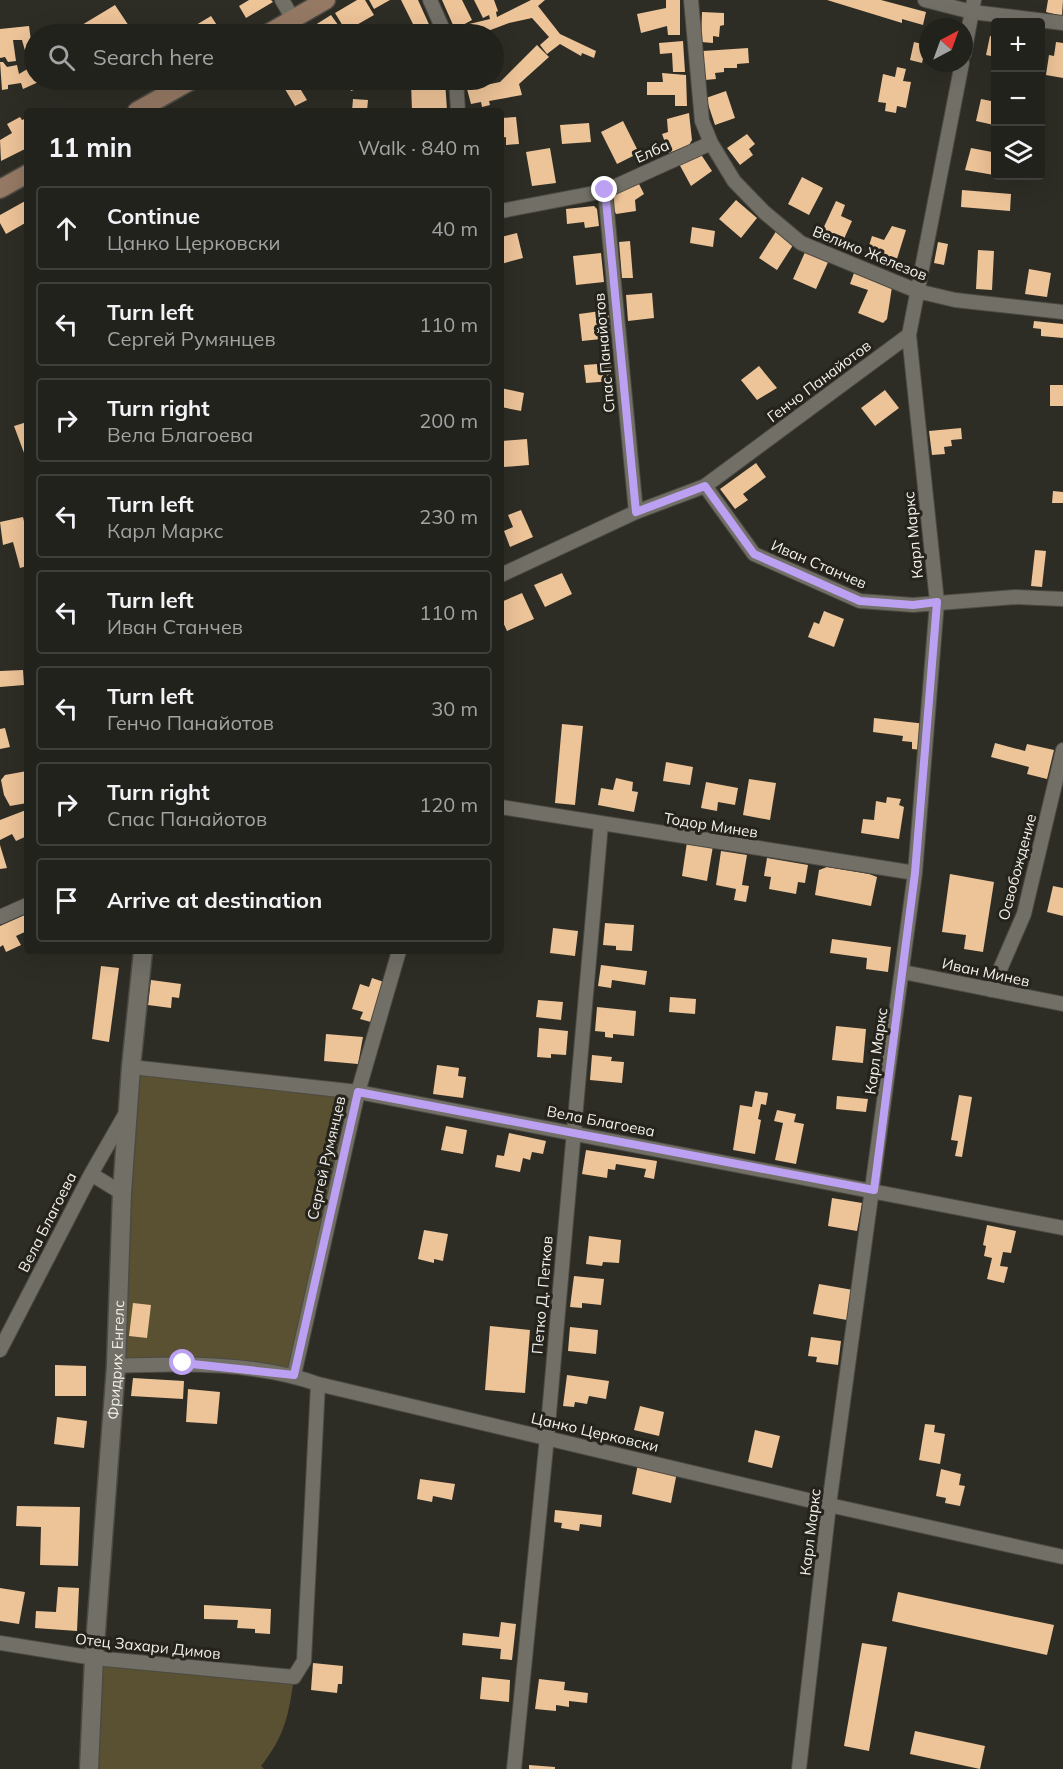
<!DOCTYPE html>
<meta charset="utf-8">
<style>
:root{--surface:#22221c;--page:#2a2a25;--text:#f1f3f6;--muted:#a2a4a3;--line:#3f3f3b}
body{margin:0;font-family:Mulish,sans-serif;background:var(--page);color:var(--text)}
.controls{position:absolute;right:18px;top:18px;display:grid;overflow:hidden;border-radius:6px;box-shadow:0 6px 24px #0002}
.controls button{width:54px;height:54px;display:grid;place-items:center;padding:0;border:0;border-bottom:2px solid var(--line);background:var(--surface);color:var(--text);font:30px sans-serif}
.compass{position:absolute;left:919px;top:18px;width:54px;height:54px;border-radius:50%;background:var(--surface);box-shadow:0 6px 24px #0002;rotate:41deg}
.stop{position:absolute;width:18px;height:18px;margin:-14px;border:4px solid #bca0f2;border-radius:50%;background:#fff}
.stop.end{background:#bca0f2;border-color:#fff;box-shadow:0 2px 6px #0008}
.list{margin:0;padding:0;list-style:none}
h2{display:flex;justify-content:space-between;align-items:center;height:78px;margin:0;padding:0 24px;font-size:26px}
h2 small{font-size:20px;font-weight:400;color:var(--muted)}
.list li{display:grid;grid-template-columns:39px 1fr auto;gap:18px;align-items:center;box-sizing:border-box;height:84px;margin:0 12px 12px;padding:0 12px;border:2px solid var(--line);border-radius:6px}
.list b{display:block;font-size:22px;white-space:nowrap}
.list p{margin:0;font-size:20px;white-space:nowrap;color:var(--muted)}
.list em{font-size:20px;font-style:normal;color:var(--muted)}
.icon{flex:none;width:33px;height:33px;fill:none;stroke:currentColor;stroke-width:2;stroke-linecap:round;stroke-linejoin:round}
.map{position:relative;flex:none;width:1063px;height:1769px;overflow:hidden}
.search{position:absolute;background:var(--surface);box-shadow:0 6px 24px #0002;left:24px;top:24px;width:480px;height:66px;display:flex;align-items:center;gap:15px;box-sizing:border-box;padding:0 21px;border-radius:33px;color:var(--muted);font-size:22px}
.panel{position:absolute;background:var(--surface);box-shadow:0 6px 24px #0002;left:24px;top:108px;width:480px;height:846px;border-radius:6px}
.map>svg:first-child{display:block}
.green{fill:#595132}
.building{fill:#edc398}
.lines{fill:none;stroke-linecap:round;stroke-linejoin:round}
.minor-casing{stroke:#4c4a43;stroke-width:16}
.tertiary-casing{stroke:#4c4a43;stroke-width:21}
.secondary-casing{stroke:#4c4a43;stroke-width:21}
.minor{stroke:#716f66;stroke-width:14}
.tertiary{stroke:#716f66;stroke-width:18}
.secondary{stroke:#957964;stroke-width:18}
.route{stroke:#bca0f2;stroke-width:8}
.labels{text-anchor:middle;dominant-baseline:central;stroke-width:6;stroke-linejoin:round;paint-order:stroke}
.street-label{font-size:15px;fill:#f2f1ec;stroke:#25231c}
</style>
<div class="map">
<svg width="1063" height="1769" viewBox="0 0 1063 1769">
<rect width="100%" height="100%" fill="#2e2d25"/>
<!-- green -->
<path class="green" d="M131,1067l227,25 -64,283 -178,-9z
M94,1658l200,19c-5,37 -9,59 -33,89l3,3h-175z"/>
<!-- building -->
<path class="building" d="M249,0h22l2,2 -27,16 -7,-12z
M357,0h8l9,15 -28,16 -11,-18z
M369,0h21l-16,9z
M401,0h17l14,31 -14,3z
M442,0h20l10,20 -11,6 29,-7 -1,-4 -6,3 -9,-18h20l4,11 -2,1 1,5 34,-17h14l-7,6 22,28 36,17 -2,7 -12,-5 -1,3 -21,-12 -13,10 -7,-9 9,-8 -17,-19 -23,5 -29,11h-23z
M666,0h14v35h-12l-1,-9 -26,7 -4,-19 29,-6z
M827,0h54l45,12 -3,13 -21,-6v4z
M1048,0h15l-1,16 -16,-4z
M115,5l18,27 -3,2h-63z
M702,12l22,1v12l-4,1 -1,11 -6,-1v7l-12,-1z
M331,15l10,14 -5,3 2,2h-21l-5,-7z
M211,16l11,17 -41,1z
M29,26l5,38 -5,1 -7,-25h-9l3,21 -8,1 -3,-5 -5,1v-29z
M990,36l6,1v20l-10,-2z
M683,41l2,31h-12l-1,-19 -12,1 -1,-11z
M914,42l12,3 -4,18 -12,-3z
M1056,42l7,1v35l-17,-3 3,-20 5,1z
M537,45l12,12 -30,27 3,11 -33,6 1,4 -8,2 -1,-5 -10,2 -4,-15 33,-7z
M748,48l1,15 -12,1v4h-13v4l-9,1 1,6 -11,1 -2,-29z
M0,62h3l4,5 10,-2 2,9 15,-9v15h9l-20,9 -2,-6 -13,2v4l-6,1z
M897,67l9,2 -3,12 8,1 -5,26 -9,-2 -1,7 -11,-2 1,-8 -8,-1 5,-28 12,3z
M662,73l24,2 1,31h-12v-11h-28v-13h16z
M268,80h27l12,20 -12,6 -13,-22 -9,5z
M347,80h19l2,5 -17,6z
M445,81l2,29 -35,1 -1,-29z
M726,91l9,27 -20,7 -9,-27z
M353,99l15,1 -1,11h-15z
M981,99l15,3 -2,23 -18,-4z
M689,113l3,27 -3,5 -20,8 -7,-19 6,-2 -1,-13z
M20,117l2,3 5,-2v30l-26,13 -1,-21 12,-7 -5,-9z
M516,117l3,27 -13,1v-8l-5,1v-20z
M623,121l16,32 -22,11 -16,-32z
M589,123l2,19 -29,2 -2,-19z
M747,134l8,10 -6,5 4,6 -13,10 -13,-17z
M996,142l-2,33 -29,-5 6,-22 21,4z
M550,148l6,35 -24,3 -6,-34z
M698,150l14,21 -21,15 -14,-26z
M802,177l21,11 -14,27 -21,-11z
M636,178l8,16 -9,6 1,11 -20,3 -11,-23z
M962,190l49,4 -1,17 -49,-4z
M27,200v22l-21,12 -6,-11v-8z
M736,200l21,18 -16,20 -22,-19z
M836,201l9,4 -4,11 11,5 -9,20 -21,-10z
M594,206l3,3 2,17 -14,2 -1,-6 -17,2 -1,-15z
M892,226l14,4 -10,32 -29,-10 5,-16 12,4z
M692,227l23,4 -2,16 -23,-4z
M777,230l18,12 -18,28 -18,-12z
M517,233l6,25 -22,6v-27z
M630,241l3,37h-11l-3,-36z
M938,242l10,2 -4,21 -10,-2z
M806,250l23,10 -13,29 -23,-10z
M978,250l16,1 -2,39 -16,-1z
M601,253l3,29 -28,3 -3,-29z
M1029,269l22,4 -4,24 -22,-3z
M854,273l38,14 -5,32 -4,4 -25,-10 10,-23 -18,-6z
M652,293l2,25 -26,3 -2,-26z
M608,310l3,28 -29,3 -3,-27z
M1034,321l29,3v14l-22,-2v-7l-8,-1z
M611,363l2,18 -27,2 -2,-18z
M759,366l18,22 -20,12 -16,-20z
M1050,385h13v21h-13z
M501,388l23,5 -3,18 -20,-4z
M885,390l14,18 -24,18 -14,-18z
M27,422v39l-13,-35z
M961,428l1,11 -11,1 1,6 -8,1 1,7 -13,1 -3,-24z
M527,439l2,26 -25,2 -2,-26z
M756,463l10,14 -23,17 5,6 -13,9 -15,-20z
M1053,491l10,1v11h-11z
M521,510l12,27 -23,10 -6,-16 9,-4 -5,-12z
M23,517l4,17v32l-7,2 -7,-26 -10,3 -3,-23z
M1035,550l11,1 -4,36 -11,-1z
M562,573l10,21 -27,13 -11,-22z
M522,593l12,26 -27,12 -6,-13v-16z
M824,611l20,8 -10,28 -26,-10 6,-15 5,2z
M23,670l1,15 -24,2v-16z
M874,718l52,6 -3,26 -11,-1v-7l-10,-1 1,-5 -30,-4z
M562,724l21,2 -8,79 -20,-2z
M5,728l5,19 -10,2v-20z
M995,743l30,8 2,-7 27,6 -7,29 -20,-5 2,-7 -38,-10z
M666,762l27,5 -3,18 -27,-4z
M27,771v32l-17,3 -6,-11 -3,-15 4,-5z
M616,778l17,4 -1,9 6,1 -4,20 -36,-7 3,-17 12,2z
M749,779l27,4 -6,37 -27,-5z
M706,782l32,6 -3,17 -17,-3 -1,9 -16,-3z
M887,797l14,2 -2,6 5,2 -5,32 -38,-6 2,-14 11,1 2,-19 10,2z
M26,810l1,26 -11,5 -4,-7 -12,6v-20z
M687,842l26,4 -6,35 -25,-5z
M0,845l7,23 -7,1z
M721,851l26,4 -5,30 7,1 -3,16 -12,-2 2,-11 -20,-4z
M767,858l41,7 -3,18 -7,-1 -2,12 -27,-5 2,-12 -7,-1z
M827,867l42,7 8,3 -6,29 -56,-11 4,-25z
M950,874l44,8 -11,70 -19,-3 2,-14 -24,-3z
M1053,886l10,2v28l-16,-4z
M27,914v17l-11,5 5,9 -15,7 -3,-7 -3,2v-21z
M605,923l29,2 -2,26 -16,-1v-4l-13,-1z
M553,928l25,3 -3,25 -25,-3z
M832,939l59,8 -3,25 -22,-3 1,-11 -37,-5z
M601,965l46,6 -2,14 -33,-5 -1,8 -13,-2z
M101,966l18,2 -10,74 -17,-3z
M372,978l18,6 -12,40 -18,-5 3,-7 -11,-3 8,-25 9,3z
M151,980l30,4 -2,14 -7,-1 -1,11 -23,-3z
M670,997l26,2 -1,15 -26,-2z
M538,1000l25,2 -2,18 -25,-3z
M597,1007l39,4 -2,25 -21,-2v4l-8,-1v-5l-10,-1z
M836,1026l30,3 -3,34 -31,-3z
M539,1028l29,3 -2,24 -15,-1v4l-14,-1z
M326,1034l37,3 -5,27 -34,-3z
M592,1055l20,2 -1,4 13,1 -2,21 -32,-3z
M437,1065l22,3 -1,8 8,1 -3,21 -30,-4z
M755,1091l13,2 -2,12 -5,-1 -3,15 3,1 -6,34 -22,-4 7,-45 12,2z
M959,1095l13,2 -10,60 -7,-1 3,-15 -7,-1z
M837,1096l31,3 -2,13 -30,-3z
M777,1110l19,4 -2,8 10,2 -8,40 -21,-4 8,-37 -9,-2z
M446,1126l21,4 -4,24 -22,-4z
M509,1133l37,8 -3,13 -11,-2 -2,8 -7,-2 -3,14 -25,-5 2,-12 7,1z
M586,1150l71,11 -3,18 -10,-2 2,-8 -30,-5 -1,6 -7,-1 -1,9 -25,-4z
M832,1198l30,5 -5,28 -29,-5z
M987,1225l29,6 -5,22 -8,-1 -3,14 8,1 -4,16 -17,-4 5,-21 -8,-2 2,-10 -3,-1z
M424,1230l24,4 -5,27 -9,-2v4l-16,-4z
M589,1236l32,4 -2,23 -16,-1 -1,4 -16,-2z
M574,1276l30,3 -3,26 -19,-2v5l-12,-1z
M819,1284l34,6 -6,30 -34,-6z
M133,1303l18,2 -4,33 -18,-2z
M490,1326l40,4 -5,63 -40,-3z
M570,1327l28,3 -2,24 -28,-3z
M811,1337l30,4 -3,24 -22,-3 1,-5 -9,-1z
M55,1365l31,1v30h-31z
M567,1375l42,6 -3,18 -17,-3 -2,8 -12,-2 -1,5 -11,-1z
M133,1378l51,3 -1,18 -52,-3z
M188,1389l32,3 -3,32 -31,-2z
M640,1406l24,6 -5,24 -25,-6z
M57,1417l30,4 -3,27 -30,-4z
M925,1424l10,1 -1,7 11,2 -5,30 -21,-4z
M755,1430l25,6 -8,32 -24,-6z
M638,1464l39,8 -6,31 -39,-9z
M941,1469l20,5 -2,11 6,1 -5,20 -15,-3 1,-5 -10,-2z
M420,1479l35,5 -3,16 -19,-4 -1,6 -15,-3z
M17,1506l63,1 -2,59 -38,-1 1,-38 -25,-1z
M555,1510l47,5 -1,12 -21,-3 -1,7 -18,-3 1,-5 -8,-1z
M58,1587l21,1 -2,43 -42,-3 1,-17 20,1z
M0,1588l25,4 -6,32 -19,-3z
M898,1592l156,33 -7,30 -155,-34z
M204,1605l67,4 -1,25 -15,-1v-4l-18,-1 1,-8 -34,-1z
M501,1622l15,2 -4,36 -12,-1 1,-10 -39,-4 1,-12 36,4z
M862,1643l25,4 -18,104 -25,-5z
M313,1663l30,3 -1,18h-4l-1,9 -26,-3z
M482,1677l28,3 -1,22 -29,-3z
M539,1679l26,3 -1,8 24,3 -1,10 -18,-2v6l-13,-2v6l-21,-2z
M915,1731l70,15 -5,23 -70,-15z
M529,1765l26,2v2h-26z"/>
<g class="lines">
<defs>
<path id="minor" d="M282,0l11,19
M430,0l15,34
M691,0l11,121 9,22 23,38 30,31 37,31 116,48 38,9 108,12
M925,0l47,12 91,11
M964,54l10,-54
M456,80l2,31
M605,191l31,321
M501,211l104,-20 106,-48
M705,486l49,68 106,47 53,4 102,-8 48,2
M501,575l135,-63 69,-26 204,-151
M501,807l414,66
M0,917l27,-12
M903,972l160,32
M991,990l33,-76 39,-164
M131,1067l227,25 705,136
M91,1174l31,19
M0,1350l91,-176 35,-61
M116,1366c65,-3 140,-4 202,18l511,121 234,52
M294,1375l64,-283 41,-141
M0,1643l94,15 200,19 10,-16 14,-277
M514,1769l33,-332 54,-613
M799,1769l30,-264 86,-632 22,-271 -28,-267 53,-272"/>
<g id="tertiary">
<path id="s1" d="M89,1769l5,-111 22,-292 6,-173 9,-126 12,-116"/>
</g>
<path id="secondary" d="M267,34l59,-34
M137,111l55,-31
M0,189l27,-15"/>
</defs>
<!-- minor casing -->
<use href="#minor" class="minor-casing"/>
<!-- tertiary casing -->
<use href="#tertiary" class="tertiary-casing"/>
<!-- secondary casing -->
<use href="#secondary" class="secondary-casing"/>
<!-- minor -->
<use href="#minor" class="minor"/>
<!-- tertiary -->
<use href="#tertiary" class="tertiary"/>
<!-- secondary -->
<use href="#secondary" class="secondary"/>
</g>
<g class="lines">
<!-- route -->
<path class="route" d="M183,1363l111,12 64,-283 516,98 41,-317 22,-271 -24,3 -53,-4 -106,-47 -49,-68 -69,26 -31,-322"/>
</g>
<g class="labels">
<!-- street labels -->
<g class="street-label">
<text transform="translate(652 151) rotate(-24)">Елба</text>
<text transform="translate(870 253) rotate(22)">Велико Железов</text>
<text transform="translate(604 353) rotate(-95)">Спас Панайотов</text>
<text transform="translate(819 381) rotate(-37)">Генчо Панайотов</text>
<text transform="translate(913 535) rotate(-96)">Карл Маркс</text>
<text transform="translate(819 564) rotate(23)">Иван Станчев</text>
<text transform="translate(711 825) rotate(9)">Тодор Минев</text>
<text transform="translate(1017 867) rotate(-75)">Освобождение</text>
<text transform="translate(986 972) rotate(12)">Иван Минев</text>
<text transform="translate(876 1051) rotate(-82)">Карл Маркс</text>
<text transform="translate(601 1121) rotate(11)">Вела Благоева</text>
<text transform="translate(326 1158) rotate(-77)">Сергей Румянцев</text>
<text transform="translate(47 1222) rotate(-63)">Вела Благоева</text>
<text transform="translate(542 1295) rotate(-85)">Петко Д. Петков</text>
<text stroke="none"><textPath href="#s1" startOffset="410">Фридрих Енгелс</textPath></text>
<text transform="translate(595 1432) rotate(13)">Цанко Церковски</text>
<text transform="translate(810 1532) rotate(-83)">Карл Маркс</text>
<text transform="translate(148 1646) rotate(6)">Отец Захари Димов</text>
</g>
</g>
</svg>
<div class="controls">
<button>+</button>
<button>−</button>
<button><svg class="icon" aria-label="layers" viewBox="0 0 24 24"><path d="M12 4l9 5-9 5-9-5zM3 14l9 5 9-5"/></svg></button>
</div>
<svg class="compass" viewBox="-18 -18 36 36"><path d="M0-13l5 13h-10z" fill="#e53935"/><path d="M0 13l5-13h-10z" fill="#a2a4a3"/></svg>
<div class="stop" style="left:183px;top:1363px"></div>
<div class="stop end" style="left:605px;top:190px"></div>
<div class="search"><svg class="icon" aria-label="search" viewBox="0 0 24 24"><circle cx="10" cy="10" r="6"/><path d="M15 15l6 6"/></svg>Search here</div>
<section class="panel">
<h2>11 min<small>Walk · 840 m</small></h2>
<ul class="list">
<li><svg class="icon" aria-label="ahead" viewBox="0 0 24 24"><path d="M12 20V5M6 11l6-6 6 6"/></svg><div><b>Continue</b><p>Цанко Церковски</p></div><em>40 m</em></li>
<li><svg class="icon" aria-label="left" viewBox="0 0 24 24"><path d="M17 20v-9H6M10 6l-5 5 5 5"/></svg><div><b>Turn left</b><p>Сергей Румянцев</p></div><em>110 m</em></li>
<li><svg class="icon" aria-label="right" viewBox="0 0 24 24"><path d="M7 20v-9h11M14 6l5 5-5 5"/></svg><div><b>Turn right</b><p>Вела Благоева</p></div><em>200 m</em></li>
<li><svg class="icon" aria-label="left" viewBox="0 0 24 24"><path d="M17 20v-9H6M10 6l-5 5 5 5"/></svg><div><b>Turn left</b><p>Карл Маркс</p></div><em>230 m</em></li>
<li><svg class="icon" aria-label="left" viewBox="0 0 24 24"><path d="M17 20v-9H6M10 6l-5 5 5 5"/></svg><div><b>Turn left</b><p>Иван Станчев</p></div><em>110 m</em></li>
<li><svg class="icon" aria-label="left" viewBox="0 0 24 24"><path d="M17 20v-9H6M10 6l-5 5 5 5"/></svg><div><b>Turn left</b><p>Генчо Панайотов</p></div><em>30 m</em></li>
<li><svg class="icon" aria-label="right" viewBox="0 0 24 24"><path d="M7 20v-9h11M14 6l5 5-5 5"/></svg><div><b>Turn right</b><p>Спас Панайотов</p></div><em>120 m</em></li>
<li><svg class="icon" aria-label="arrive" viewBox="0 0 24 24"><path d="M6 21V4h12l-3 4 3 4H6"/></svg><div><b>Arrive at destination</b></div></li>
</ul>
</section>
</div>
